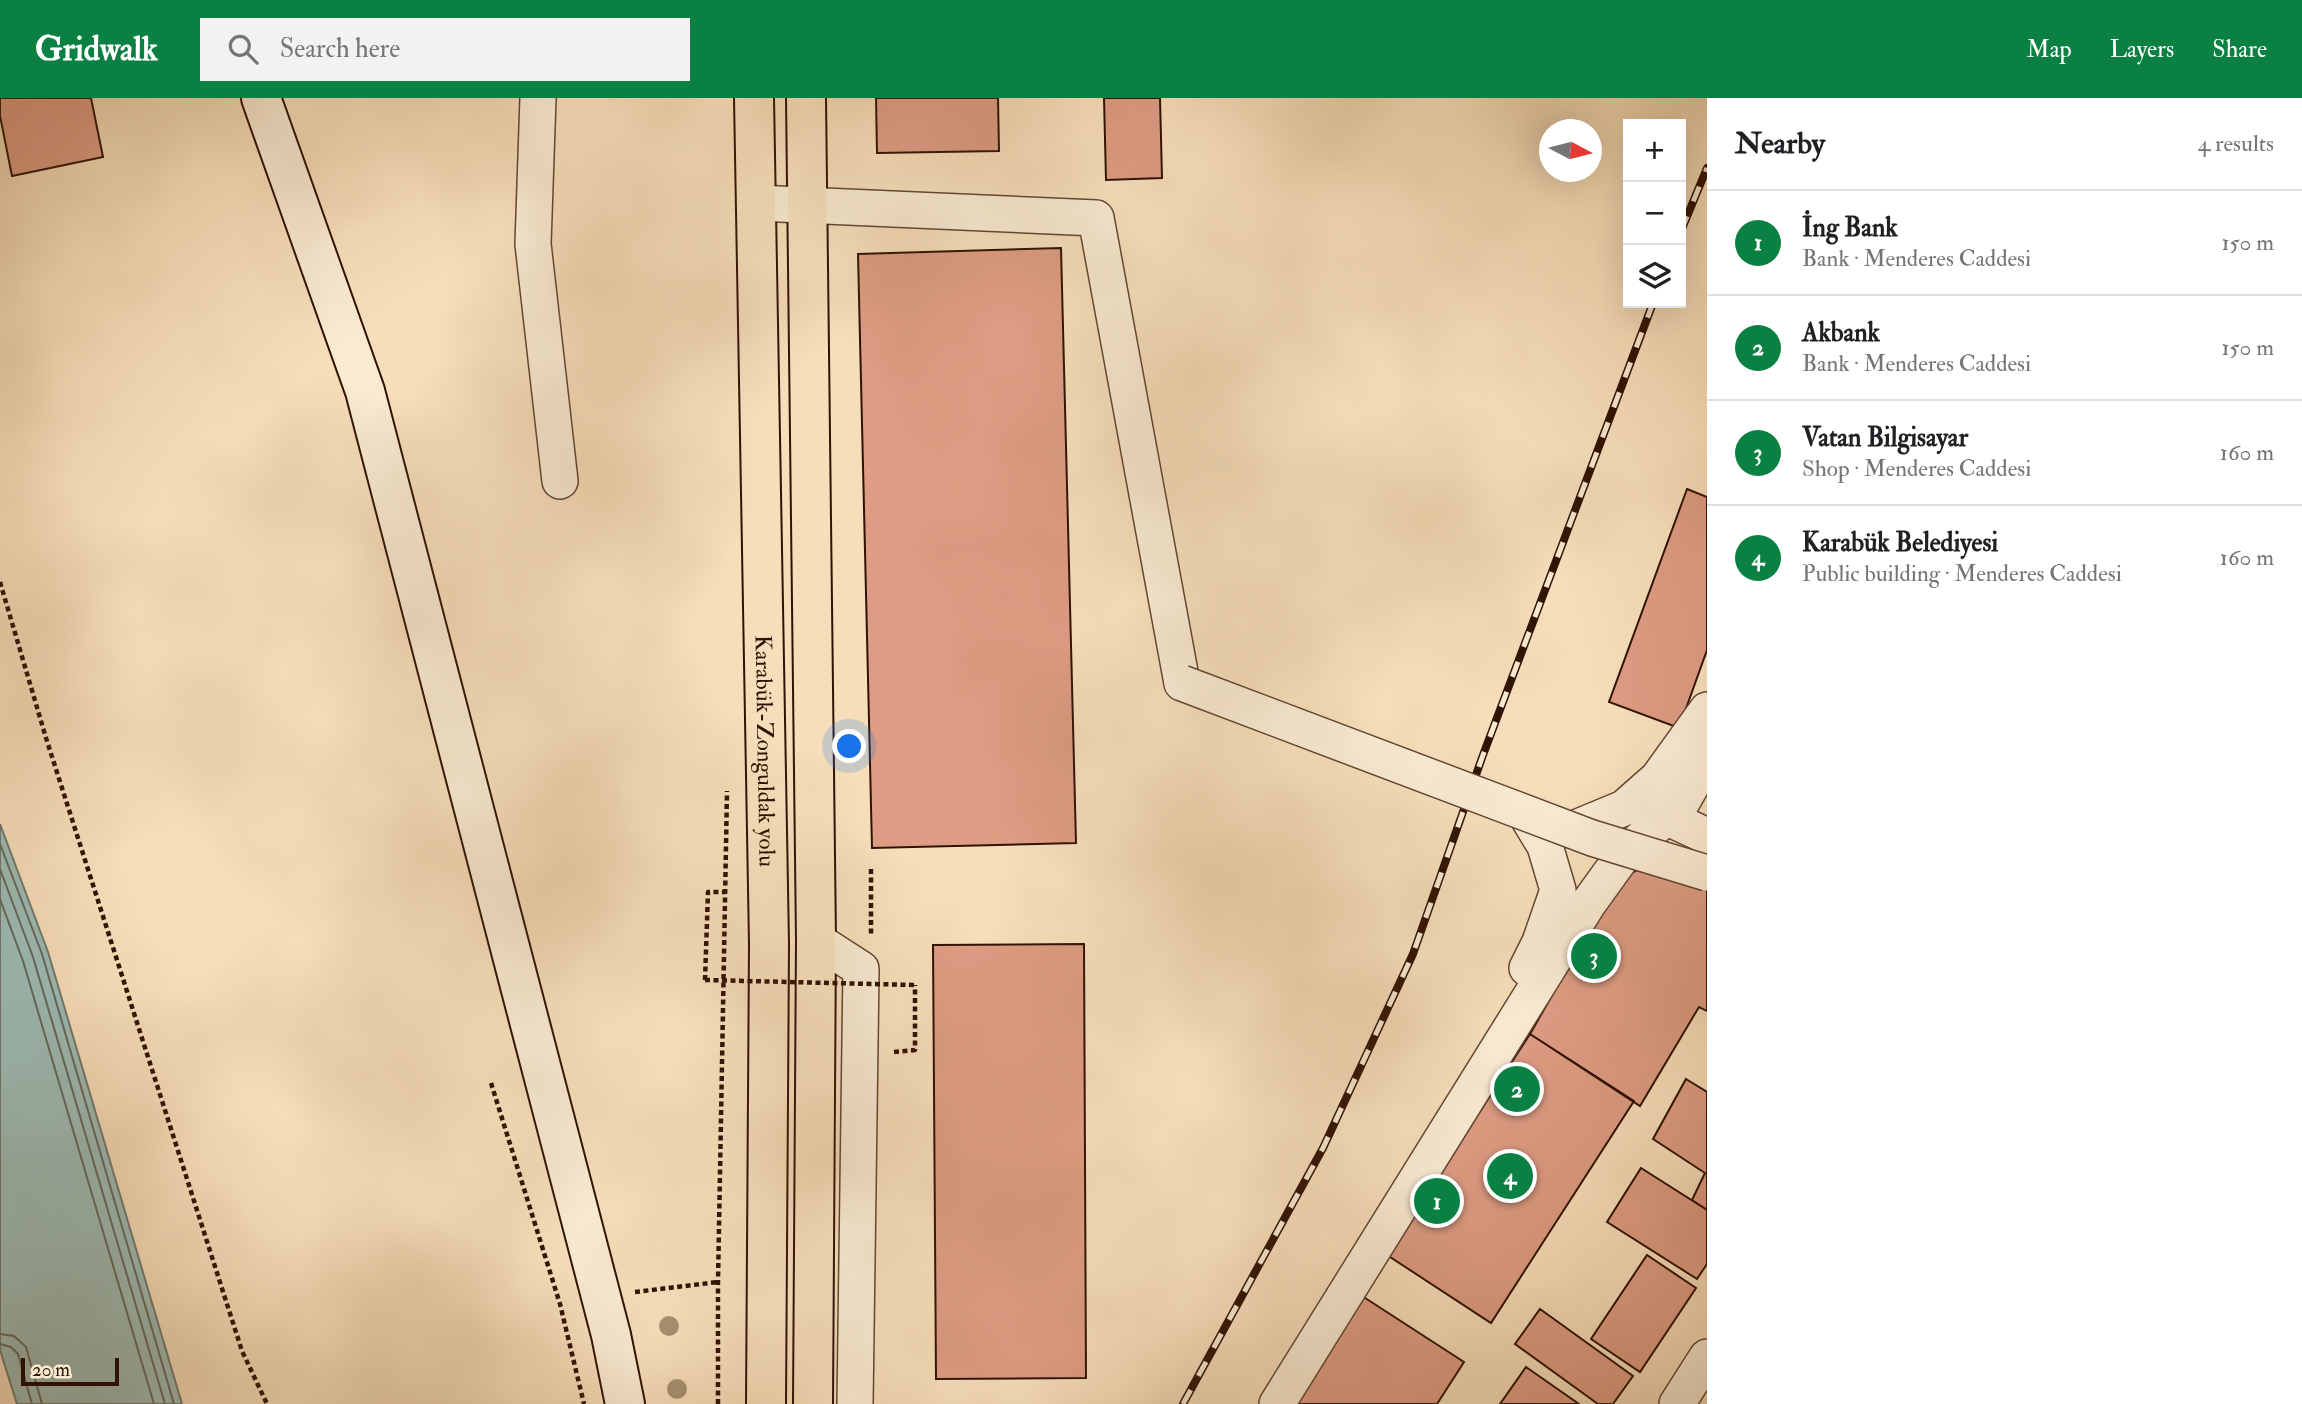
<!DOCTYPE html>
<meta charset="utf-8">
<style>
:root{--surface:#fff;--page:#f2f2f2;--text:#202124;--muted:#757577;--line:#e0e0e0;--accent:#0b8043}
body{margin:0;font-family:"IM FELL Double Pica",serif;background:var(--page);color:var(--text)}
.controls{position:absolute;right:21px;top:21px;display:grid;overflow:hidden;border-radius:0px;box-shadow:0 7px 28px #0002}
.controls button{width:63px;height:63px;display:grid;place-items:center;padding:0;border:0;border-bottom:2px solid var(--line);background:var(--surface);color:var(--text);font:35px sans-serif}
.compass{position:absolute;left:1539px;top:21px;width:63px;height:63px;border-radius:50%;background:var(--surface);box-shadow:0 7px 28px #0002;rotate:97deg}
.scale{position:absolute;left:21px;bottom:18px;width:98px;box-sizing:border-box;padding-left:7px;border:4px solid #301304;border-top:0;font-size:19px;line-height:24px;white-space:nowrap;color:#301304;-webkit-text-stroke:5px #f9ead2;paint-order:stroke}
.you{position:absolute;left:850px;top:649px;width:24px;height:24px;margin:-18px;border:5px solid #fff;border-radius:50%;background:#1a73e8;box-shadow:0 0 0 10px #1a73e833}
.badge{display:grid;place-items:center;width:46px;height:46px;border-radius:50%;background:var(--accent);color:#fff;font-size:23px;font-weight:700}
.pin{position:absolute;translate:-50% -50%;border:4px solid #fff;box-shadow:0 2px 7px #0006}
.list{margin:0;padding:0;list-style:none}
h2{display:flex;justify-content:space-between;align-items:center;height:91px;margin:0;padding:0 28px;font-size:30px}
h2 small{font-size:23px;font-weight:400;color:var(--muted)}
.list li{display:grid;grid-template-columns:46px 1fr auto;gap:21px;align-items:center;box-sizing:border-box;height:105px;padding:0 28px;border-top:2px solid var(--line)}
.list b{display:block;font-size:26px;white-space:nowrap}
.list p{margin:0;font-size:23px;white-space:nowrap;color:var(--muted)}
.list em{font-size:23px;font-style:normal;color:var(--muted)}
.icon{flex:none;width:38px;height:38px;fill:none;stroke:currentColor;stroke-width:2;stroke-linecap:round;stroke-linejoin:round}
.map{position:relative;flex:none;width:1707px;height:1306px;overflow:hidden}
header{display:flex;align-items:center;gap:42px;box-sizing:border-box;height:98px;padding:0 35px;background:var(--accent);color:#fff}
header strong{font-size:33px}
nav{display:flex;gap:38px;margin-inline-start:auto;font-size:24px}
.search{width:490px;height:63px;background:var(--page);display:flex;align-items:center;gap:18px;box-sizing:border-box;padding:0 24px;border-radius:0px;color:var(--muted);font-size:26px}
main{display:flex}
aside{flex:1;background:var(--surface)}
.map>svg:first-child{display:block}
.water{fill:#9dbbb4;stroke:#71786e;stroke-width:2}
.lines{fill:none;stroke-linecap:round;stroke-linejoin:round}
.shore{stroke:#66675c;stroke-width:2}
.building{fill:#dd9c83;stroke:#301304;stroke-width:2}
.street-casing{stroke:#624632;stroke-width:38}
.secondary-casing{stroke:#301304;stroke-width:42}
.highway-casing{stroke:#301304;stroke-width:42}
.path{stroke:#301304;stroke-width:4.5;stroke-dasharray:5 3.5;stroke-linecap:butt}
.street{stroke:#f9ead2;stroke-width:35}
.secondary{stroke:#f9ead2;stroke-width:38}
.highway{stroke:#f6deba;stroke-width:38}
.rail-casing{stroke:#301304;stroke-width:8}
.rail{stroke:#f9ead2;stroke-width:5;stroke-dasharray:16;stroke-linecap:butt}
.street-bridge-casing{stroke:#624632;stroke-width:38;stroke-linecap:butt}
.path-bridge{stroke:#301304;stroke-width:4.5;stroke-dasharray:5 3.5;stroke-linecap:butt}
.street-bridge{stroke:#f9ead2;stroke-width:35}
.tree{fill:#a68f70}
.labels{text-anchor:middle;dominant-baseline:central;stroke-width:5;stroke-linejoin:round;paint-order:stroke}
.street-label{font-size:23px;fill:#301304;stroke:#f9ead2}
</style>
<header>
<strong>Gridwalk</strong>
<div class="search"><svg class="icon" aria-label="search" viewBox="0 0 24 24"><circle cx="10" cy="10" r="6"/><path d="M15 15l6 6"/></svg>Search here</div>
<nav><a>Map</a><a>Layers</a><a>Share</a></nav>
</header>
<main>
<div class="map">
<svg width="1707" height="1306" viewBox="0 0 1707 1306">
<rect width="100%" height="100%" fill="#f6deba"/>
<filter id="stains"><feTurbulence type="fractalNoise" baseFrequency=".00286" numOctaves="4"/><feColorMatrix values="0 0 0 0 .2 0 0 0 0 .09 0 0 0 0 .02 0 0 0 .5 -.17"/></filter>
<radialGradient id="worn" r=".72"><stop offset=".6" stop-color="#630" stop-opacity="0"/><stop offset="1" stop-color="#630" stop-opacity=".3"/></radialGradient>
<!-- water -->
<path class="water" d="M0,726l48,128 134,452h-165l-17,-54z"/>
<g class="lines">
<!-- shore -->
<path class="shore" d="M0,746l42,110 132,450
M0,771l33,88 132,447
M0,801l23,62 131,443
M0,1236l14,2 12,11 16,57
M0,1246l11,3 7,7 14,50"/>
</g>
<!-- building -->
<path class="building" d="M0,0h91l12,59 -91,19 -12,-60z
M876,0h122l1,53 -122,2z
M1104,0h56l2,80 -56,2z
M1061,150l15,595 -204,5 -14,-594z
M1687,391l20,8v153l-28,78 -70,-26z
M1654,762l53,3v148l-8,-4 -59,99 -110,-72 81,-142 16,-16z
M1084,846l2,434 -150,1 -3,-434z
M1530,936l104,67 -143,222 -104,-68z
M1686,981l21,13v118l-15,-10 13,-27 -52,-34z
M1641,1070l66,42v54l-10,15 -90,-57z
M1647,1157l49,33 -56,84 -49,-33z
M1359,1196l105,68 -27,42h-148z
M1540,1211l93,67 -20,28h-15l-83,-60z
M1526,1269l53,37h-79z"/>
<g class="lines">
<defs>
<path id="street" d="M538,0l-5,146 27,237
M756,105l340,15 86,465
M1525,715l20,33 13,44 -18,52 -13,26
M1666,719l41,19
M1571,732l53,-22 34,-30 49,-68
M816,842l45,29 -6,435
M1277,1306l311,-500 36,-50 57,-50 26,-46
M1677,1306l30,-47"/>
<path id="secondary" d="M261,0l104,293 246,944 14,69"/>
<g id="highway">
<path id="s1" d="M754,0l15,846 -3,460"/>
<path d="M806,0l10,842 -3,464"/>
</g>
</defs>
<!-- street casing -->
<use href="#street" class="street-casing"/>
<!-- secondary casing -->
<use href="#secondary" class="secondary-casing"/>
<!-- highway casing -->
<use href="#highway" class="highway-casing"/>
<!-- path -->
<path class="path" d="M0,484l46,156 196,613 25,53
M871,771v65
M705,882l3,-88h17
M894,954l21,-2v-65
M491,985l69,221 24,100
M635,1194l83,-10
M718,1306v-122l9,-491"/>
<!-- street -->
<use href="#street" class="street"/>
<!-- secondary -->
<use href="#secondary" class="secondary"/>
<!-- highway -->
<use href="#highway" class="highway"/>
<defs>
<path id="rail" d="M1681,133l26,-63
M1183,1306l140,-256 90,-194 70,-199 170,-452"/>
</defs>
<!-- rail casing -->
<use href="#rail" class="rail-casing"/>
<!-- rail -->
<use href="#rail" class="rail"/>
<defs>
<path id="street-bridge" d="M1182,585l410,155 115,35"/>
</defs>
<!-- street-bridge casing -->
<use href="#street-bridge" class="street-bridge-casing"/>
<!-- path-bridge -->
<path class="path-bridge" d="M705,882l210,5"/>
<!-- street-bridge -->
<use href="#street-bridge" class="street-bridge"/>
</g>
<!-- trees -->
<g class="tree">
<circle cx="669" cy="1228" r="10"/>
<circle cx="677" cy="1291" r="10"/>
</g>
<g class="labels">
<!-- street labels -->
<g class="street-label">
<text stroke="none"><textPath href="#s1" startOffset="653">Karabük-Zonguldak yolu</textPath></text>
</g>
</g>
<rect width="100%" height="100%" filter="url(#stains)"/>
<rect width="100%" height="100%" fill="url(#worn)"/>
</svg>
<div class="controls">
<button>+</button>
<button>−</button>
<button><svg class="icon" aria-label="layers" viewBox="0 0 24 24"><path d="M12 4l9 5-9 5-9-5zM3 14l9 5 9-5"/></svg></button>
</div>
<svg class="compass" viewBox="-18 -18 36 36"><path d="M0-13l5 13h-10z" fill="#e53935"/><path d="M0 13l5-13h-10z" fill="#757577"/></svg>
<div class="scale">20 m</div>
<div class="you"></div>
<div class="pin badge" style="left:1437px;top:1103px">1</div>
<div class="pin badge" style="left:1517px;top:991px">2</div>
<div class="pin badge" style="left:1594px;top:858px">3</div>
<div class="pin badge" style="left:1510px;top:1078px">4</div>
</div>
<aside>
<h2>Nearby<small>4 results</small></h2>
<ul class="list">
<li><span class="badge">1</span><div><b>İng Bank</b><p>Bank · Menderes Caddesi</p></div><em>150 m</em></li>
<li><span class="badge">2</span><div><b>Akbank</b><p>Bank · Menderes Caddesi</p></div><em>150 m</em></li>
<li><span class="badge">3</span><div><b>Vatan Bilgisayar</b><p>Shop · Menderes Caddesi</p></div><em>160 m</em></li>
<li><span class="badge">4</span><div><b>Karabük Belediyesi</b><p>Public building · Menderes Caddesi</p></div><em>160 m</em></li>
</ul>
</aside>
</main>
